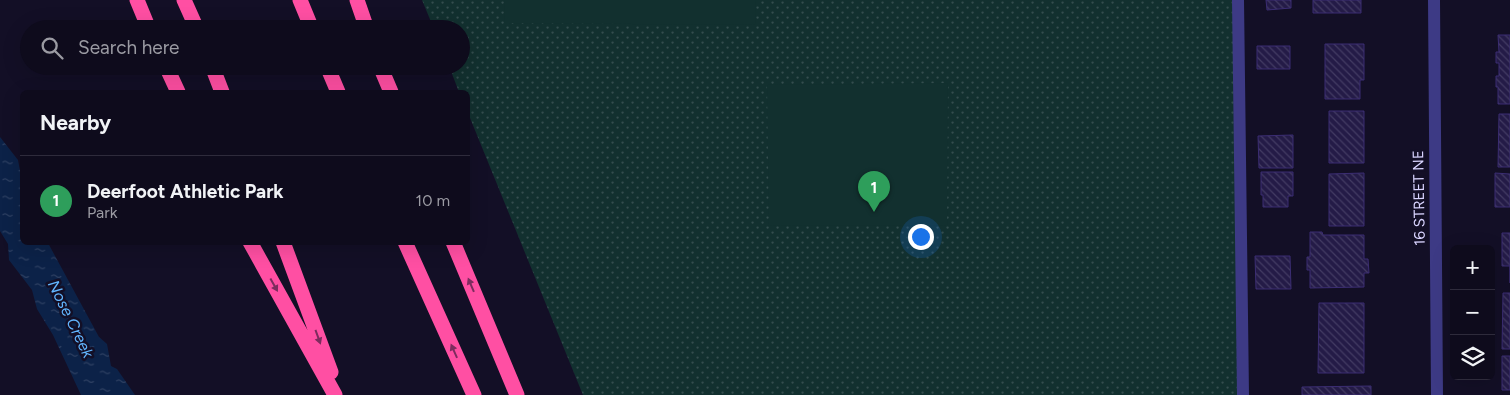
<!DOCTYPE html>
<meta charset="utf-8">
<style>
:root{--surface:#0e0b1c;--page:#171425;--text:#f1f3f6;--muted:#9b9ba3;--line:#2e2b3b;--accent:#00e5ff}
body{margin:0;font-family:Figtree,sans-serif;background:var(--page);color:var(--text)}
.controls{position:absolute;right:15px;bottom:15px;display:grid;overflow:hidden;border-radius:8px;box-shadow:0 5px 20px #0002}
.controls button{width:45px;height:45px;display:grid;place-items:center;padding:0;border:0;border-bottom:1px solid var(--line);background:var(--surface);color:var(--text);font:25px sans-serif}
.you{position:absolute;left:920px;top:236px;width:18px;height:18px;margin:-12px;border:4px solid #fff;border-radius:50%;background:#1a73e8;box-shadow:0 0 0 8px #1a73e833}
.badge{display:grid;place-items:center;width:32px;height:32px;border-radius:50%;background:var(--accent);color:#fff;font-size:16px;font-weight:700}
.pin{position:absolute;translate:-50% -41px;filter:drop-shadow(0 1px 2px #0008)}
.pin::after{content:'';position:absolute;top:26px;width:18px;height:15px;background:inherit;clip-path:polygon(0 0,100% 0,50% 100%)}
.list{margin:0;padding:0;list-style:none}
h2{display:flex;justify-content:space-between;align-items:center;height:65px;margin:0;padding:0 20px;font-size:21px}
h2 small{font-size:16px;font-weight:400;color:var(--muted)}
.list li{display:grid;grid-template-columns:32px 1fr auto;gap:15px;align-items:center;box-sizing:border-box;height:90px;padding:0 20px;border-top:1px solid var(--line)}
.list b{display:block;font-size:19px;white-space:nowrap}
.list p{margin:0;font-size:16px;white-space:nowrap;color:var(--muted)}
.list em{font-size:16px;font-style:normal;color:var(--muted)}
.icon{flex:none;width:28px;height:28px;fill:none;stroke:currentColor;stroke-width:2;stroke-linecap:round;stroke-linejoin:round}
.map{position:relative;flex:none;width:1510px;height:395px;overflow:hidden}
.search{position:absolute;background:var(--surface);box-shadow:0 5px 20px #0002;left:20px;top:20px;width:450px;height:55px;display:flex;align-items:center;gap:12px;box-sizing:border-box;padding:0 18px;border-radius:28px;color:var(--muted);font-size:19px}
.panel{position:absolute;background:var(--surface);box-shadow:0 5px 20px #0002;left:20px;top:90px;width:450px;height:155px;border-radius:8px}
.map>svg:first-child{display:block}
.park{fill:url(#park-dots)}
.pitch{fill:#12302f}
.water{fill:url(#water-ripples)}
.building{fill:url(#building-back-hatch);stroke:#3b2d73}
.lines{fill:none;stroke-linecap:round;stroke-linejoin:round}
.minor{stroke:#3d3a85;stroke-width:12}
.highway{stroke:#ff4fa3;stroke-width:15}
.oneway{fill:#7d2c5e}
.labels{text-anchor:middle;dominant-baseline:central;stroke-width:5;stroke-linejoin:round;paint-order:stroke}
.street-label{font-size:15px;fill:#d9d4ff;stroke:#130f26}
.water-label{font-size:16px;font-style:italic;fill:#62b6ff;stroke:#130f26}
</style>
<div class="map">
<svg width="1510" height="395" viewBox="0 0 1510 395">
<defs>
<pattern id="park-dots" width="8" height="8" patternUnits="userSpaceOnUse" patternTransform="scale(1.25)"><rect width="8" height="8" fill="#12302f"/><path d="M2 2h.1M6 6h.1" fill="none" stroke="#344d4e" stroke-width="1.8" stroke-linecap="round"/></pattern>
<pattern id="water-ripples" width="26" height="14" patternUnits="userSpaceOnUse" patternTransform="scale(1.25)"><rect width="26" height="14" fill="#0c2248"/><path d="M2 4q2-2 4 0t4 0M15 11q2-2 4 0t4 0" fill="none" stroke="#2f4163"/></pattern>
<pattern id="building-back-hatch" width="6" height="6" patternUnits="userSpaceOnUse" patternTransform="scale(1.25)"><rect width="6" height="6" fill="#241b47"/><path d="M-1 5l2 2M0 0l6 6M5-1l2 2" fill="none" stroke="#433b63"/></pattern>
</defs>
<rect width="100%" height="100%" fill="#130f26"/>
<!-- park -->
<path class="park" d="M422,0h816l5,395h-660l-115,-282v-21h-9l-10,-26h12v-37h-27z"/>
<!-- pitch -->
<path class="pitch" d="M505,0h251l-1,25 -251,-2z
M948,83l-1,142 -178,1 -2,-141z"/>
<!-- water -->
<path class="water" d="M0,137l18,23 4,21v61l26,1 51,94 8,7 4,22 6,3 18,26h-54l-28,-60 -16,-26 -5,-19 -23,-30 -1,-16 -8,-13z"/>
<!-- building -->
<path class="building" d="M1266,0h25v8l-24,2z
M1313,0h48v13h-48z
M1498,35h12v69h-12v-17h-2v-11h3v-13h-3v-11h3z
M1325,44h39v36h-4v19h-35z
M1257,46h33v23h-33z
M1329,111h35v52h-35z
M1499,114h11v53h-12z
M1293,135v33h-34l-1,-32z
M1261,172h32v24h-5v11h-25v-12h-2z
M1364,173v53h-35v-52z
M1495,173l15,1v33h-15z
M1310,232h12l1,3h41v24h4l1,14h-5v14l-54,1v-18h-3v-13h3z
M1502,233h8v50v-17h-8z
M1255,256h35l1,33h-35z
M1503,293h7v56h-8z
M1319,303h45v70h-46z
M1502,356h8v34h-8z
M1371,386v9h-69v-8z"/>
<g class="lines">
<!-- minor -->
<path class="minor" d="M1238,0l5,395
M1434,0l3,395"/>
<!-- highway -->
<path class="highway" d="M137,0l12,29
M184,0l13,29
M300,0l12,29
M357,0l10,29
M166,66l12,26
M212,66l10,26
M327,66l11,26
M380,66l11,26
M250,242l85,153
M283,242l48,130
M405,242l69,153
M453,242l64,153"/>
</g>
<!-- one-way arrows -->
<defs><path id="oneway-solid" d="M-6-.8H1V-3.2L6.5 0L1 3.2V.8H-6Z" transform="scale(1.25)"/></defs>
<g class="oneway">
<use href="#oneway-solid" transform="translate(274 285) rotate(61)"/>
<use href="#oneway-solid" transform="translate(471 285) rotate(-113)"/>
<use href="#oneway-solid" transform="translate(318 337) rotate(70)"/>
<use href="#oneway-solid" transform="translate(454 351) rotate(-114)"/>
</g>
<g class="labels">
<!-- street labels -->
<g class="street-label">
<text transform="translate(1419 198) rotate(-91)">16 STREET NE</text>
</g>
<!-- water labels -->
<g class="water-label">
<text transform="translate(71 319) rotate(64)">Nose Creek</text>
</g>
</g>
</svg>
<div class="controls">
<button>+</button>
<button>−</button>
<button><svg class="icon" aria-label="layers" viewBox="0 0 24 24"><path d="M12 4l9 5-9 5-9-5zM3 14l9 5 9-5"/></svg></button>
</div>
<div class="you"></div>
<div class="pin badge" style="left:874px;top:212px;background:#2e9e5b">1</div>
<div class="search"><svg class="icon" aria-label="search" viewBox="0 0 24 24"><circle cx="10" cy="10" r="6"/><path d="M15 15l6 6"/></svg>Search here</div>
<section class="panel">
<h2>Nearby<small></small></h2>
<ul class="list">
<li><span class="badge" style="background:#2e9e5b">1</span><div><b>Deerfoot Athletic Park</b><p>Park</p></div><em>10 m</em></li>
</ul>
</section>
</div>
